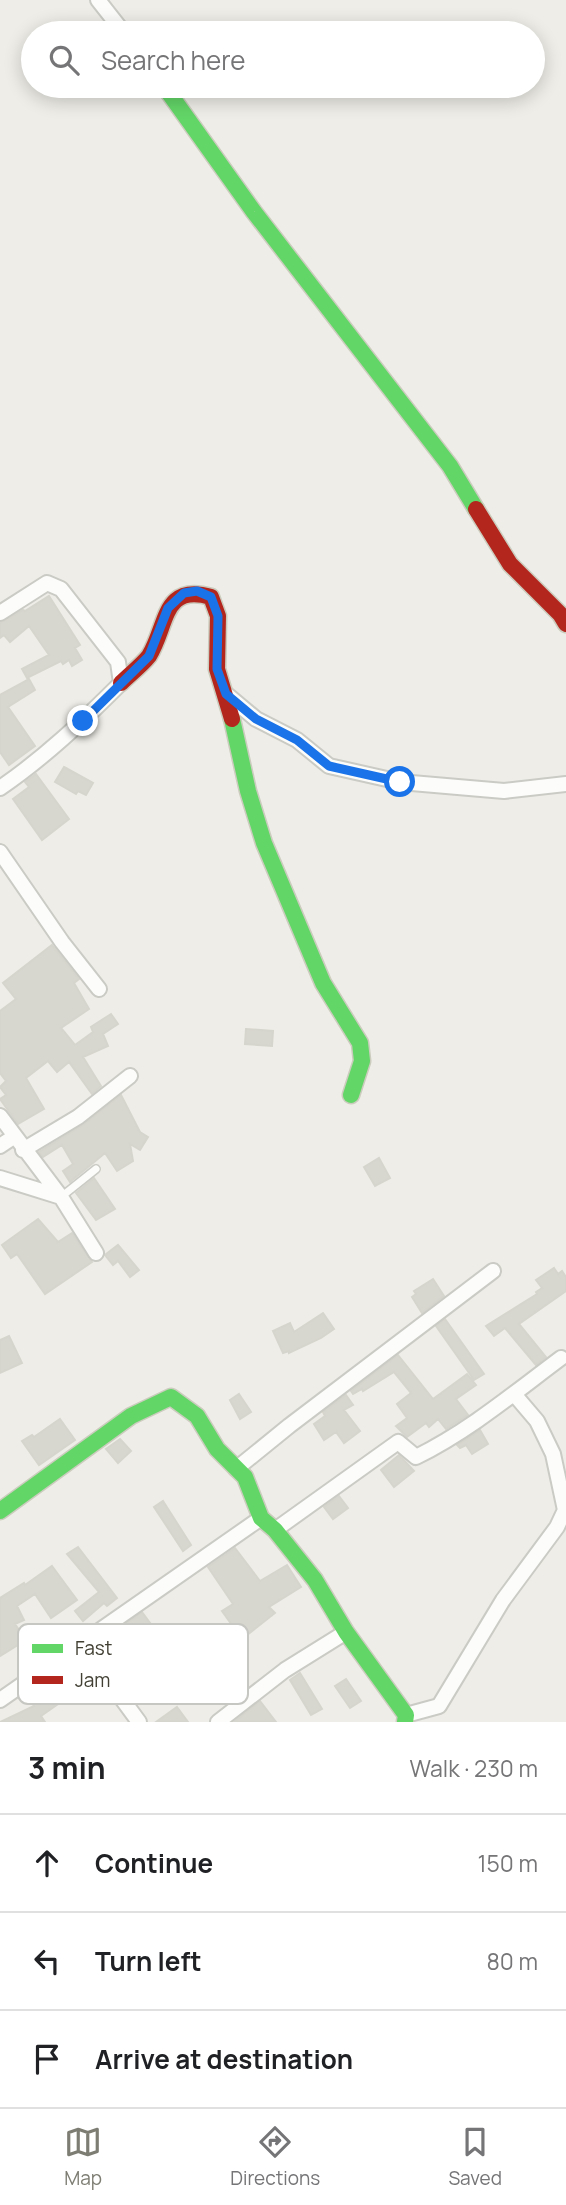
<!DOCTYPE html>
<meta charset="utf-8">
<style>
:root{--surface:#fff;--page:#f6f6f6;--text:#202124;--muted:#757577;--line:#e0e0e0;--accent:#7e7d73}
body{margin:0;font-family:Manrope,sans-serif;background:var(--page);color:var(--text)}
.stop{position:absolute;width:21px;height:21px;margin:-16px;border:5px solid #1a73e8;border-radius:50%;background:#fff}
.stop.end{background:#1a73e8;border-color:#fff;box-shadow:0 2px 7px #0008}
.list{margin:0;padding:0;list-style:none}
h2{display:flex;justify-content:space-between;align-items:center;height:91px;margin:0;padding:0 28px;font-size:30px}
h2 small{font-size:23px;font-weight:400;color:var(--muted)}
.list li{display:grid;grid-template-columns:46px 1fr auto;gap:21px;align-items:center;box-sizing:border-box;height:98px;padding:0 28px;border-top:2px solid var(--line)}
.list b{display:block;font-size:26px;white-space:nowrap}
.list em{font-size:23px;font-style:normal;color:var(--muted)}
.icon{flex:none;width:38px;height:38px;fill:none;stroke:currentColor;stroke-width:2;stroke-linecap:round;stroke-linejoin:round}
.map{position:relative;flex:none;width:566px;height:1722px;overflow:hidden}
.search{position:absolute;background:var(--surface);box-shadow:0 4px 18px #0003;left:21px;right:21px;top:21px;height:77px;display:flex;align-items:center;gap:18px;box-sizing:border-box;padding:0 24px;border-radius:38px;color:var(--muted);font-size:26px}
.sheet{height:385px;background:var(--surface)}
nav{display:flex;justify-content:space-around;align-items:center;box-sizing:border-box;height:98px;border-top:2px solid var(--line);background:var(--surface);font-size:19px;color:var(--muted)}
nav a{display:grid;justify-items:center;gap:4px}
nav .on{color:var(--accent)}
.map>svg:first-child{display:block}
.building{fill:#d7d6cf;stroke:#d6d5cd;stroke-width:2}
.lines{fill:none;stroke-linecap:round;stroke-linejoin:round}
.lane-casing{stroke:#cbcbc5;stroke-width:10}
.street-casing{stroke:#cbcbc5;stroke-width:18}
.fast-casing{stroke:#ccccbe;stroke-width:19}
.jam-casing{stroke:#ccccbe;stroke-width:19}
.lane{stroke:#fcfcfb;stroke-width:7}
.street{stroke:#fcfcfb;stroke-width:14}
.fast{stroke:#63d668;stroke-width:16}
.jam{stroke:#b3261e;stroke-width:16}
.route{stroke:#1a73e8;stroke-width:9}
.key{fill:#fff;stroke:#c6c6c2;stroke-width:2}
.key-label{font-size:19px;fill:#424034}
</style>
<div class="map">
<svg width="566" height="1722" viewBox="0 0 566 1722">
<rect width="100%" height="100%" fill="#eeede7"/>
<!-- building -->
<path class="building" d="M49,596l31,49 -5,3 7,12 -10,6 -3,-6 -6,4 -2,-3 -34,17 -5,-9 27,-14 -20,-29 -19,16 -6,-7 -4,3v-15l23,-13 2,1z
M29,679l6,11 -27,17 27,39 -26,19 -9,-13v-57z
M64,767l29,16 -7,12 -8,-4 -2,3 -21,-12z
M36,774l33,45 -27,21 -29,-41 16,-12 -4,-5z
M52,945l27,34 -5,4 15,26 -28,19 14,17 18,-13 -2,-5 20,-13 7,10 -15,10 5,12 -25,11 18,29 -9,8 -23,-32 -12,10 -9,-11 -22,17 18,31 -26,15 -18,-25 6,-4 -6,-8 6,-6 -6,-8v-62l16,-12 -13,-16z
M246,1029l27,2 -1,15 -27,-2z
M121,1095l19,37 8,5 -8,13 -10,-6 3,17 -16,10 -12,-18 -35,29 -7,-11 10,-7 -11,-19 -19,12 -4,-5 44,-27z
M379,1158l11,20 -15,8 -11,-19z
M94,1178l21,31 -19,11 -20,-27z
M38,1219l20,23 14,-9 20,29 -47,32 -28,-40 -6,4 -9,-13z
M118,1245l21,25 -9,7 -12,-16 -5,4 -8,-10z
M554,1268l4,6 4,-3 4,6v14l-47,33 27,33 -10,8 -31,-37 -11,8 -8,-10 51,-32 -1,-2 6,-4 -6,-8z
M433,1279l11,17 -22,17 -10,-16 4,-3 -2,-3z
M323,1313l11,16 -13,9 -32,15v-2l-6,2 -10,-22 17,-8 4,9z
M445,1319l39,55 -10,6 -38,-54z
M9,1336l13,27 -22,10v-33z
M398,1355l35,44 34,-25 9,11 -20,14 12,16 -22,14 -8,-10 -9,8 -3,-4 -19,14 -11,-11 11,-8 -10,-14 14,-11 -17,-21 -31,19 -1,-2 -9,5 -2,-3z
M239,1394l12,18 -11,7 -10,-19z
M346,1395l7,10 -9,5 16,21 -16,12 -8,-11 -12,8 -10,-16 11,-8 -2,-4z
M60,1419l15,21 -36,25 -17,-24 10,-6 2,2z
M480,1430l8,14 -16,10 -6,-9 -6,3 -3,-3z
M120,1439l11,12 -13,12 -12,-14z
M399,1455l15,16 -20,16 -13,-17z
M339,1496l9,12 -15,11 -9,-12z
M163,1501l28,44 -8,6 -29,-44z
M78,1547l39,51 -10,8 -3,-3 -21,18 -8,-10 24,-19 -32,-38z
M235,1548l25,33 27,-16 14,22 -32,20 6,6 -33,26 -20,-28 11,-7 -25,-37z
M52,1566l25,34 -26,18 -16,-24 -18,12 7,14 -9,4 11,16 -26,16v-58l24,-15 1,2z
M142,1612l11,15 -11,7 -3,-4 -36,26 -7,-11z
M77,1658l5,6 -22,15 11,16 -30,21 4,6h-45l34,-16 -8,-12z
M300,1673l22,36 -11,6 -21,-35z
M346,1679l15,22 -11,7 -15,-22z
M260,1701l16,21h-42z
M177,1707l11,15h-32z"/>
<g class="lines">
<defs>
<path id="lane" d="M61,1197l35,-28"/>
<path id="street" d="M98,0l26,33
M0,613l47,-30 14,6 57,73 3,21c-38,38 -77,75 -121,105
M226,694l30,25 41,21 32,26 71,16 104,9 62,-7
M0,852l62,90 37,47
M0,1116l15,20 -15,10
M15,1136l46,61 35,56
M23,1150l55,-33 52,-41
M0,1178l61,19
M236,1469l53,-43 204,-155
M275,1530l123,-88 18,15c53,-26 98,-64 145,-99
M81,1643l58,79
M0,1700l261,-182
M406,1715l33,-9 64,-106 54,-73 8,-17 -12,-56 -16,-33 -23,-27
M218,1722l67,-52 61,-38"/>
<path id="fast" d="M164,86l90,126 196,254 26,43
M232,719l16,72 16,52 59,140 37,60 2,18 -11,34
M0,1511l131,-95 40,-19 26,19 20,33 28,28 16,41 14,12 40,50 31,52 60,83 -1,7"/>
<path id="jam" d="M476,509l34,55 50,50 6,10
M121,683c9,-9 20,-17 28,-27 19,-31 13,-73 62,-59l7,19 -1,53 15,50"/>
</defs>
<!-- lane casing -->
<use href="#lane" class="lane-casing"/>
<!-- street casing -->
<use href="#street" class="street-casing"/>
<!-- fast casing -->
<use href="#fast" class="fast-casing"/>
<!-- jam casing -->
<use href="#jam" class="jam-casing"/>
<!-- lane -->
<use href="#lane" class="lane"/>
<!-- street -->
<use href="#street" class="street"/>
<!-- fast -->
<use href="#fast" class="fast"/>
<!-- jam -->
<use href="#jam" class="jam"/>
</g>
<g class="lines">
<!-- route -->
<path class="route" d="M83,721l66,-65 19,-48 16,-15 13,-2 14,6 7,19 -1,53 9,25 30,25 41,21 32,26 71,16"/>
</g>
<!-- legend -->
<rect x="18" y="1624" width="230" height="80" rx="10" class="key"/>
<rect x="32" y="1644" width="31" height="9" fill="#63d668"/>
<rect x="32" y="1676" width="31" height="8" fill="#b3261e"/>
<g class="key-label">
<text x="75" y="1655">Fast</text>
<text x="75" y="1687">Jam</text>
</g>
</svg>
<div class="stop" style="left:400px;top:782px"></div>
<div class="stop end" style="left:83px;top:721px"></div>
<div class="search"><svg class="icon" aria-label="search" viewBox="0 0 24 24"><circle cx="10" cy="10" r="6"/><path d="M15 15l6 6"/></svg>Search here</div>
</div>
<section class="sheet">
<h2>3 min<small>Walk · 230 m</small></h2>
<ul class="list">
<li><svg class="icon" aria-label="ahead" viewBox="0 0 24 24"><path d="M12 20V5M6 11l6-6 6 6"/></svg><div><b>Continue</b></div><em>150 m</em></li>
<li><svg class="icon" aria-label="left" viewBox="0 0 24 24"><path d="M17 20v-9H6M10 6l-5 5 5 5"/></svg><div><b>Turn left</b></div><em>80 m</em></li>
<li><svg class="icon" aria-label="arrive" viewBox="0 0 24 24"><path d="M6 21V4h12l-3 4 3 4H6"/></svg><div><b>Arrive at destination</b></div></li>
</ul>
</section>
<nav>
<a class="on"><svg class="icon" aria-label="map" viewBox="0 0 24 24"><path d="M3 6l6-2 6 2 6-2v14l-6 2-6-2-6 2zM9 4v14M15 6v14"/></svg>Map</a>
<a><svg class="icon" aria-label="directions" viewBox="0 0 24 24"><path d="M12 3l9 9-9 9-9-9zM9 14v-3h6M13 9l2 2-2 2"/></svg>Directions</a>
<a><svg class="icon" aria-label="saved" viewBox="0 0 24 24"><path d="M7 4h10v16l-5-4-5 4z"/></svg>Saved</a>
</nav>
